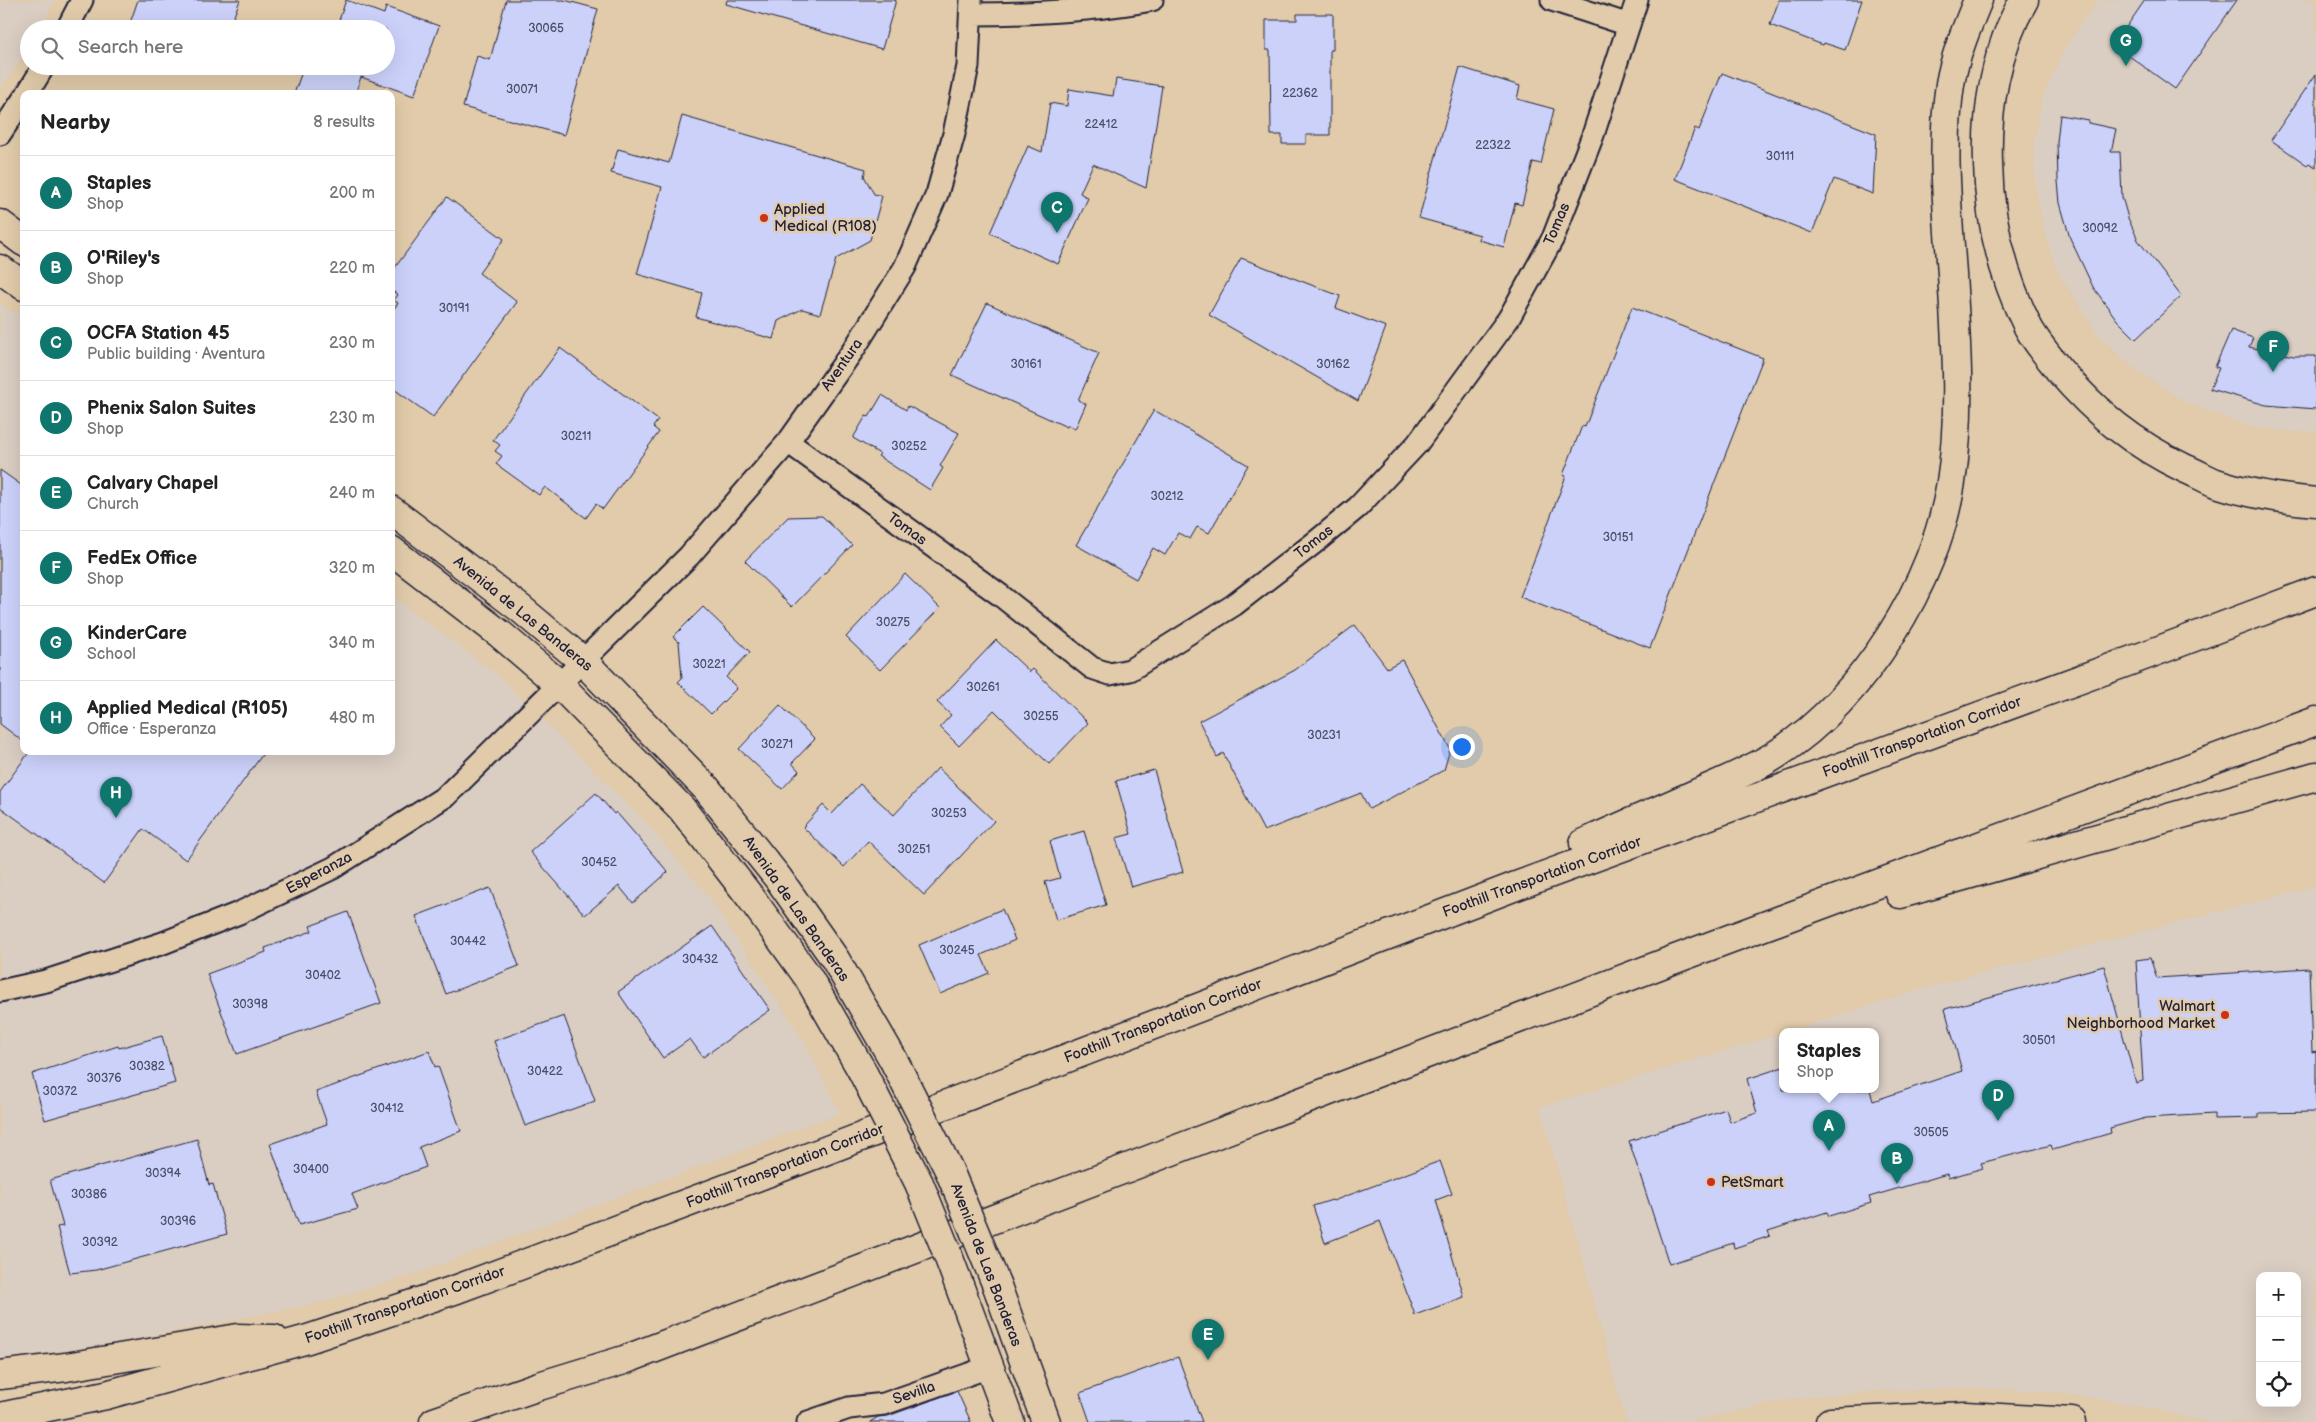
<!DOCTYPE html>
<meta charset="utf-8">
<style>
:root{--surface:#fff;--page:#f2f2f2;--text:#222;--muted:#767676;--line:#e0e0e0;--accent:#0f766e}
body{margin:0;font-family:"Balsamiq Sans",sans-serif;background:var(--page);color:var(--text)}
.controls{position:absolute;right:15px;bottom:15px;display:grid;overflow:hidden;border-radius:10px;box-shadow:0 5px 20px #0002}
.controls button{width:45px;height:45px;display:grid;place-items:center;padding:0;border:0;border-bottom:1px solid var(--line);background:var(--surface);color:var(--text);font:25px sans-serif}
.you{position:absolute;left:1461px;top:746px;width:18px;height:18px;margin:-12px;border:4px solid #fff;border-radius:50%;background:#1a73e8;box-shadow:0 0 0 8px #1a73e833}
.badge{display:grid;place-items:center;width:32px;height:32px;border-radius:50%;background:var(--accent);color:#fff;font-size:16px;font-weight:700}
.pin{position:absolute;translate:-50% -41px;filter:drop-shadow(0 1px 2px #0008)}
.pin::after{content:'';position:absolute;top:26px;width:18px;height:15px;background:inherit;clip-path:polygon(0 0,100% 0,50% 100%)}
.popup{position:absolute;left:1779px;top:1028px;width:100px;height:65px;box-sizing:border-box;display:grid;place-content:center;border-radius:10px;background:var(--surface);filter:drop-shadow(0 1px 4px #0005);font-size:16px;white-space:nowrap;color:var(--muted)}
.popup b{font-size:19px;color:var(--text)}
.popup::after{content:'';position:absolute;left:50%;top:100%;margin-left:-10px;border:10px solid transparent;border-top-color:var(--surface)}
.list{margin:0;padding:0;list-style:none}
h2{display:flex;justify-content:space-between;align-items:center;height:65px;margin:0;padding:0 20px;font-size:21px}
h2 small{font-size:16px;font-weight:400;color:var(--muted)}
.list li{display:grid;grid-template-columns:32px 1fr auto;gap:15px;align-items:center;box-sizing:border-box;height:75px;padding:0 20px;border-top:1px solid var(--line)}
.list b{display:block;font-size:19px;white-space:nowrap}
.list p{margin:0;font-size:16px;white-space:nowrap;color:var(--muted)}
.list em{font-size:16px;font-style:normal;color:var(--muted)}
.icon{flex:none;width:28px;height:28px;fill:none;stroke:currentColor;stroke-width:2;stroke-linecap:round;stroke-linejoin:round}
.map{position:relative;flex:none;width:2316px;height:1422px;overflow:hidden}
.search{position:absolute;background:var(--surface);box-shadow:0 5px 20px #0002;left:20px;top:20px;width:375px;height:55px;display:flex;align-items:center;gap:12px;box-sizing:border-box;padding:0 18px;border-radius:28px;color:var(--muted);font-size:19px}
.panel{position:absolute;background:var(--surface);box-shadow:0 5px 20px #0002;left:20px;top:90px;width:375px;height:665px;border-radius:10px}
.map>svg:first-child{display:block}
.built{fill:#dacdc2;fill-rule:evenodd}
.building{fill:#cbd1f9;stroke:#22223b}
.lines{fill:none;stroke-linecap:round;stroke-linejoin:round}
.minor-casing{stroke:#22223b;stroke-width:25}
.major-casing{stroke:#22223b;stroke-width:31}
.highway-casing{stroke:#22223b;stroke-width:31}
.minor{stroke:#e1cbaa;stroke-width:21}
.major{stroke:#e1cbaa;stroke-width:28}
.highway{stroke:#e1cbaa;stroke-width:28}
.major-bridge-casing{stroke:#22223b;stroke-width:31;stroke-linecap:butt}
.major-bridge{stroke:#e1cbaa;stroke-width:28}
.poi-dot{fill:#c8321e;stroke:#e1cbaa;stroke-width:2}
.labels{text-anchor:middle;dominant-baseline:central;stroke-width:5;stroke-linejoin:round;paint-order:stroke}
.number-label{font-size:12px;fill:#4c4e6a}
.poi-label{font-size:15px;fill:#22223b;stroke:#e1cbaa;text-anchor:start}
.street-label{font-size:15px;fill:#22223b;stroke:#e1cbaa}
</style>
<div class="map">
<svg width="2316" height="1422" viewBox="0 0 2316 1422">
<rect width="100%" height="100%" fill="#e1cbaa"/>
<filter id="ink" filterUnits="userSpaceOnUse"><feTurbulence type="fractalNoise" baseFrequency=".02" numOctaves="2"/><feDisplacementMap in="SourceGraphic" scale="10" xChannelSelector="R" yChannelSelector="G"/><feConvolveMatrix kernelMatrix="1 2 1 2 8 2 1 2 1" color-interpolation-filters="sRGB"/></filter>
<g filter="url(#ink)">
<!-- built -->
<path class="built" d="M0,0h55l-15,29h-11v18l-29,44z
M2098,0h218v431l-19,1 -49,-6 -65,-25 -53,-36 -31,-29 -42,-65 -13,-41 -9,-45 -1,-44 8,-42 25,-55z
M0,303l24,17v431h367v-156l109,82 148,148 60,71 95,143 37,74 -428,162 -94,28 -227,44 -91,12z
M2316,886v536h-109l-68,-16 -92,-15 -82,-3 -89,3 -84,8 -104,23h-62l-50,-187 -36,-128 243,-74v57h92v-58h-89l143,-45zM2260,1276h37v127h-37z"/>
<!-- building -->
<path class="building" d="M138,0h102l-11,29h-101z
M346,0l38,14 2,-7 53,19 -25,70 -53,-19 -6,17h-61l10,-28h82v-37h-50z
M506,0h58l34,9 -34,126 -101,-28 14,-51 13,4z
M727,0h169l-14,49 -156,-45z
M1779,0h83l-17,50 -21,-7 -1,2 -53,-20z
M2145,0h92l-62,89 -61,-44z
M1297,14h36v36h-3v85h-24v9h-24v-9h-11l-1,-85h-4v-30h31z
M1460,67l60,19 -3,13 37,10 -13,55 -8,-2 -11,43 -7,-2 -11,44 -25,-7 1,-5 -61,-17z
M1722,73l154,61 -3,60 -39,-15 -22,54 -137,-54 20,-51 4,2z
M2316,74v93l-7,-4 -2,2 -36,-25z
M1116,79l46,7 -16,102 -53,-24 -13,29 8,5 -30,66 -68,-31 38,-87 14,6 8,-49 17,3 2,-17 44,7z
M2060,115l28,5v3l28,6 -5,23h9l2,45 6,21 10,22 43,56 -45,43 -19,-19 -24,-33 -23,-49 -10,-35 -2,-22 -1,-39z
M682,116l184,53 -2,7 10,18 8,2 -12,44 -34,19 -16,55 -18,-5 -24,12 -5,18 -77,-22 6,-24 -65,-19 25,-87 -51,-14 7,-24 51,14z
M447,197l57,42 -25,34 38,29 -84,115 -42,-30v-74l7,-10 -4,-3 4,-5 -7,-5v-17z
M1241,258l99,38 -4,12 50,19 -28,74 -149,-86z
M987,303l112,50 -21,47 8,4 -11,25 -7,-4 -1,2 -115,-52z
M1632,307l131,51 -113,290 -130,-51 46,-121 -3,-1 19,-49 3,1z
M2231,330l22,8 -4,9 45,9h22v53l-50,-4 -56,-16 9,-21 -4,-1z
M560,348l98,72 -5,7 6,5 -56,77 -7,-5 -10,14 -41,-31 -6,8 -43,-31 6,-8 -7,-5 5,-6 -7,-5z
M882,395l24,15 2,-4 51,27 -19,33 3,2 -13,22 -52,-34 2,-2 -27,-16 13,-22 3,1z
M1154,410l94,55 -39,68 -12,-6 -7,12 -12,-6 -13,22 -12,-7 -17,31 -60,-34z
M0,470l24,17v255l-24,-18z
M822,516l30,29 -60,62 -47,-46 43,-44z
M905,574l35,34 -60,62 -34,-33z
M703,607l47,45 -24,25 11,11 -26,26 -33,-32 4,-4 -3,-36 -6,-5z
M1355,625l32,43 15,-8 48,89 -6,21 -75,39 -8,-16 -97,38 -41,-78 -6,4 -18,-36 96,-51z
M996,640l34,32 3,-3 55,54 -39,41 -55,-54 -35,36 -19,-19 11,-12 -14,-13z
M780,705l35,34 -23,24 7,8 -17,18 -43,-40z
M30,751h235l-79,109 -43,-31 -39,54 -104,-76v-15z
M938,768l56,53 -70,74 -56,-54 -24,26 -41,-40 20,-22 9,9 28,-30 34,31z
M1154,770l29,102 -52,15 -15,-49 15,-4 -15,-53z
M596,793l18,21 2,-2 52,60 -35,31 -14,-17 -34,29 -55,-63z
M1084,831l22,74 -50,15 -11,-38 15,-4 -10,-37z
M490,888l29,78 -73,28 -30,-78z
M1002,909l13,31 -34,15 8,18 -49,21 -21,-49z
M348,912l33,91 -144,51 -30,-80 59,-22 -1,-4 47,-17 -2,-5z
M712,926l58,84 -67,47 -13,-18 -27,19 -45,-66z
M2150,958l7,20 152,-10 3,84 4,-1v61l-57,1v5l-45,1v-5l-68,4 -36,10 1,5 -58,17 -2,-5 -70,18 2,5 -35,10 -1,-4 -78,23 2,6 -42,13 -2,-4 -59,19 2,5 -36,12 -1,-5 -64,21 -40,-123 97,-32 4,13 27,-9 -10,-34 36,-12v23h87l3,11 89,-30 -17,-62 159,-43 32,117 7,-2 -7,-121z
M564,1016l31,85 -70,25 -31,-85z
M162,1036l13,47 -130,37 -13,-46 86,-28 1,2z
M429,1051l6,16 3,-1 23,65 -42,16 7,20 -74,27 6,15 -59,16 -29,-81 57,-20 -11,-32z
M197,1139l12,46 4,-1 14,50 -131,36 -26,3 -13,-46 6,-1 -13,-46z
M1440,1161l12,33 -16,6 28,97 -49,18 -35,-94 -55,22 -12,-37 19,-6 1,1z
M1178,1357l24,65h-112l-10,-29z
M957,1391l14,31h-101l8,-5 10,-1z"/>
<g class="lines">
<defs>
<path id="minor" d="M1552,0l77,25
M971,14c61,0 122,-3 181,-14
M67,29l15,-29
M27,94l17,-28
M0,134l24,-36
M788,442l212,153 92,73 18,6 20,-4 104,-65 84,-65 40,-33 59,-63 92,-126 44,-80 40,-103 44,-135
M0,991l46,-10 117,-38 76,-30 94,-45 113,-72 243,-240 99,-114 66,-93 51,-82 32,-73 17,-60 14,-68 3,-66
M808,1422l41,-14 35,-4 105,-37"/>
<path id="major" d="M0,224l24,18
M0,269l24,17
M391,510l130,99 63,53 122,126 72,90 57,81 58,100
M391,550l109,84 60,51 122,124 69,89 57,79 53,92
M946,1250l64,172
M997,1286l49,136
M1830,1422l136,-6 106,6"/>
<path id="highway" d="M2024,0c-28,49 -38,108 -36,164 1,56 15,112 40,163 8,15 21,30 31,43 38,44 73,73 127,99 10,4 20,10 30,14 33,11 66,16 100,19
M1584,843c37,-16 73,-32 109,-48 29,-13 58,-24 84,-41 86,-55 159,-171 174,-272 10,-64 6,-128 2,-192 -4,-68 -13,-138 -3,-206 5,-29 17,-57 28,-84
M1900,894l416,-118
M0,1375l66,-8 172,-29 36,1
M0,1417l106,-22 202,-56 149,-50 297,-111 762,-292 633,-232 167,-63
M434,1422l105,-36 85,-26 1046,-399 646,-240"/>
</defs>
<!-- minor casing -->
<use href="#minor" class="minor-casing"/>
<!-- major casing -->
<use href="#major" class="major-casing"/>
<!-- highway casing -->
<use href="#highway" class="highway-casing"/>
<!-- minor -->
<use href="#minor" class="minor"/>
<!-- major -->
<use href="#major" class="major"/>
<!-- highway -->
<use href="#highway" class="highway"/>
<defs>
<path id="major-bridge" d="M893,1059l56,111 48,116
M861,1069l58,114 27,67"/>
</defs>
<!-- major-bridge casing -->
<use href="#major-bridge" class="major-bridge-casing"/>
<!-- major-bridge -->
<use href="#major-bridge" class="major-bridge"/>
</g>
</g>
<!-- markers -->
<g class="poi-dot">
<circle cx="764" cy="218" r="5"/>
<circle cx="2225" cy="1015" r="5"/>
<circle cx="1711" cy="1182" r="5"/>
</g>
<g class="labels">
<!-- number labels -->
<g class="number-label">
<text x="546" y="28">30065</text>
<text x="522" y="89">30071</text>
<text x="1300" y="93">22362</text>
<text x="1101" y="124">22412</text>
<text x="1493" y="145">22322</text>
<text x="1780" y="156">30111</text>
<text x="2100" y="228">30092</text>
<text x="454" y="308">30191</text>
<text x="1026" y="364">30161</text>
<text x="1333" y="364">30162</text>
<text x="576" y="436">30211</text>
<text x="909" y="446">30252</text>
<text x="1167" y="496">30212</text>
<text x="1618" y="537">30151</text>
<text x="893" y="622">30275</text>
<text x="709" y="664">30221</text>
<text x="983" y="687">30261</text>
<text x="1041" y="716">30255</text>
<text x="1324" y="735">30231</text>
<text x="777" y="744">30271</text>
<text x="949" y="813">30253</text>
<text x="914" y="849">30251</text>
<text x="599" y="862">30452</text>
<text x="468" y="941">30442</text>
<text x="957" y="950">30245</text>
<text x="700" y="959">30432</text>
<text x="323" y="975">30402</text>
<text x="250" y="1004">30398</text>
<text x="2039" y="1040">30501</text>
<text x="147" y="1066">30382</text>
<text x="545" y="1071">30422</text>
<text x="104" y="1078">30376</text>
<text x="60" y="1091">30372</text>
<text x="387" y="1108">30412</text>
<text x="1931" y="1132">30505</text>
<text x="311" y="1169">30400</text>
<text x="163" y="1173">30394</text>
<text x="89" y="1194">30386</text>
<text x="178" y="1221">30396</text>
<text x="100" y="1242">30392</text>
</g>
<!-- poi labels -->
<g class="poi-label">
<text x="774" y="209">Applied<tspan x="774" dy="17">Medical (R108)</tspan></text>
<text x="2215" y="1006" text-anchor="end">Walmart<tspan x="2215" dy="17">Neighborhood Market</tspan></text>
<text x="1721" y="1182">PetSmart</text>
</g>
<!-- street labels -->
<g class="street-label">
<text transform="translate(1557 224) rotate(-67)">Tomas</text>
<text transform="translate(842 365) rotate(-55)">Aventura</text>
<text transform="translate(907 529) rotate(36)">Tomas</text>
<text transform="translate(1314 542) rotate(-38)">Tomas</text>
<text transform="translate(523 614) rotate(39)">Avenida de Las Banderas</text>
<text transform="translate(1922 737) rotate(-20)">Foothill Transportation Corridor</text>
<text transform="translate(319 873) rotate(-28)">Esperanza</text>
<text transform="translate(1542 877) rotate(-20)">Foothill Transportation Corridor</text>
<text transform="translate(796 909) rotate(55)">Avenida de Las Banderas</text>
<text transform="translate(1163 1021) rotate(-21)">Foothill Transportation Corridor</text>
<text transform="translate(785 1166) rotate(-21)">Foothill Transportation Corridor</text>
<text transform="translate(986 1265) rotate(69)">Avenida de Las Banderas</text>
<text transform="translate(405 1305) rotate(-19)">Foothill Transportation Corridor</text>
<text transform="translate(914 1393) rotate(-19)">Sevilla</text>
</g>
</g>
</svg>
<div class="controls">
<button>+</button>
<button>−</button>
<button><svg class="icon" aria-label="locate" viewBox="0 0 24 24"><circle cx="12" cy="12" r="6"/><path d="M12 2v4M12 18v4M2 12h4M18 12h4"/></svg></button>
</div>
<div class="you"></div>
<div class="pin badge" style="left:1829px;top:1151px">A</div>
<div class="popup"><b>Staples</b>Shop</div>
<div class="pin badge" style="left:1897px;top:1184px">B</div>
<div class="pin badge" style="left:1057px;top:233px">C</div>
<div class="pin badge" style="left:1998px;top:1121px">D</div>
<div class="pin badge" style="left:1208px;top:1360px">E</div>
<div class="pin badge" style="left:2273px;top:372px">F</div>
<div class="pin badge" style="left:2126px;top:66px">G</div>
<div class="pin badge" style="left:116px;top:818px">H</div>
<div class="search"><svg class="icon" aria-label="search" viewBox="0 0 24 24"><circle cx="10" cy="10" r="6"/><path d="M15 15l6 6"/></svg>Search here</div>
<section class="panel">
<h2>Nearby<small>8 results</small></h2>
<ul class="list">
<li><span class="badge">A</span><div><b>Staples</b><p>Shop</p></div><em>200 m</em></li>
<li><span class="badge">B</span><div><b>O'Riley's</b><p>Shop</p></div><em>220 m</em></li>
<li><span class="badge">C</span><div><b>OCFA Station 45</b><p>Public building · Aventura</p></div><em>230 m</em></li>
<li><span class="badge">D</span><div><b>Phenix Salon Suites</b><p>Shop</p></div><em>230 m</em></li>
<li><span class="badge">E</span><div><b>Calvary Chapel</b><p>Church</p></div><em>240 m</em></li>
<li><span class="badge">F</span><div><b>FedEx Office</b><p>Shop</p></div><em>320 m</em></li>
<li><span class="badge">G</span><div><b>KinderCare</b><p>School</p></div><em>340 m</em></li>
<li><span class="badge">H</span><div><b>Applied Medical (R105)</b><p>Office · Esperanza</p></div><em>480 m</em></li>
</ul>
</section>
</div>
